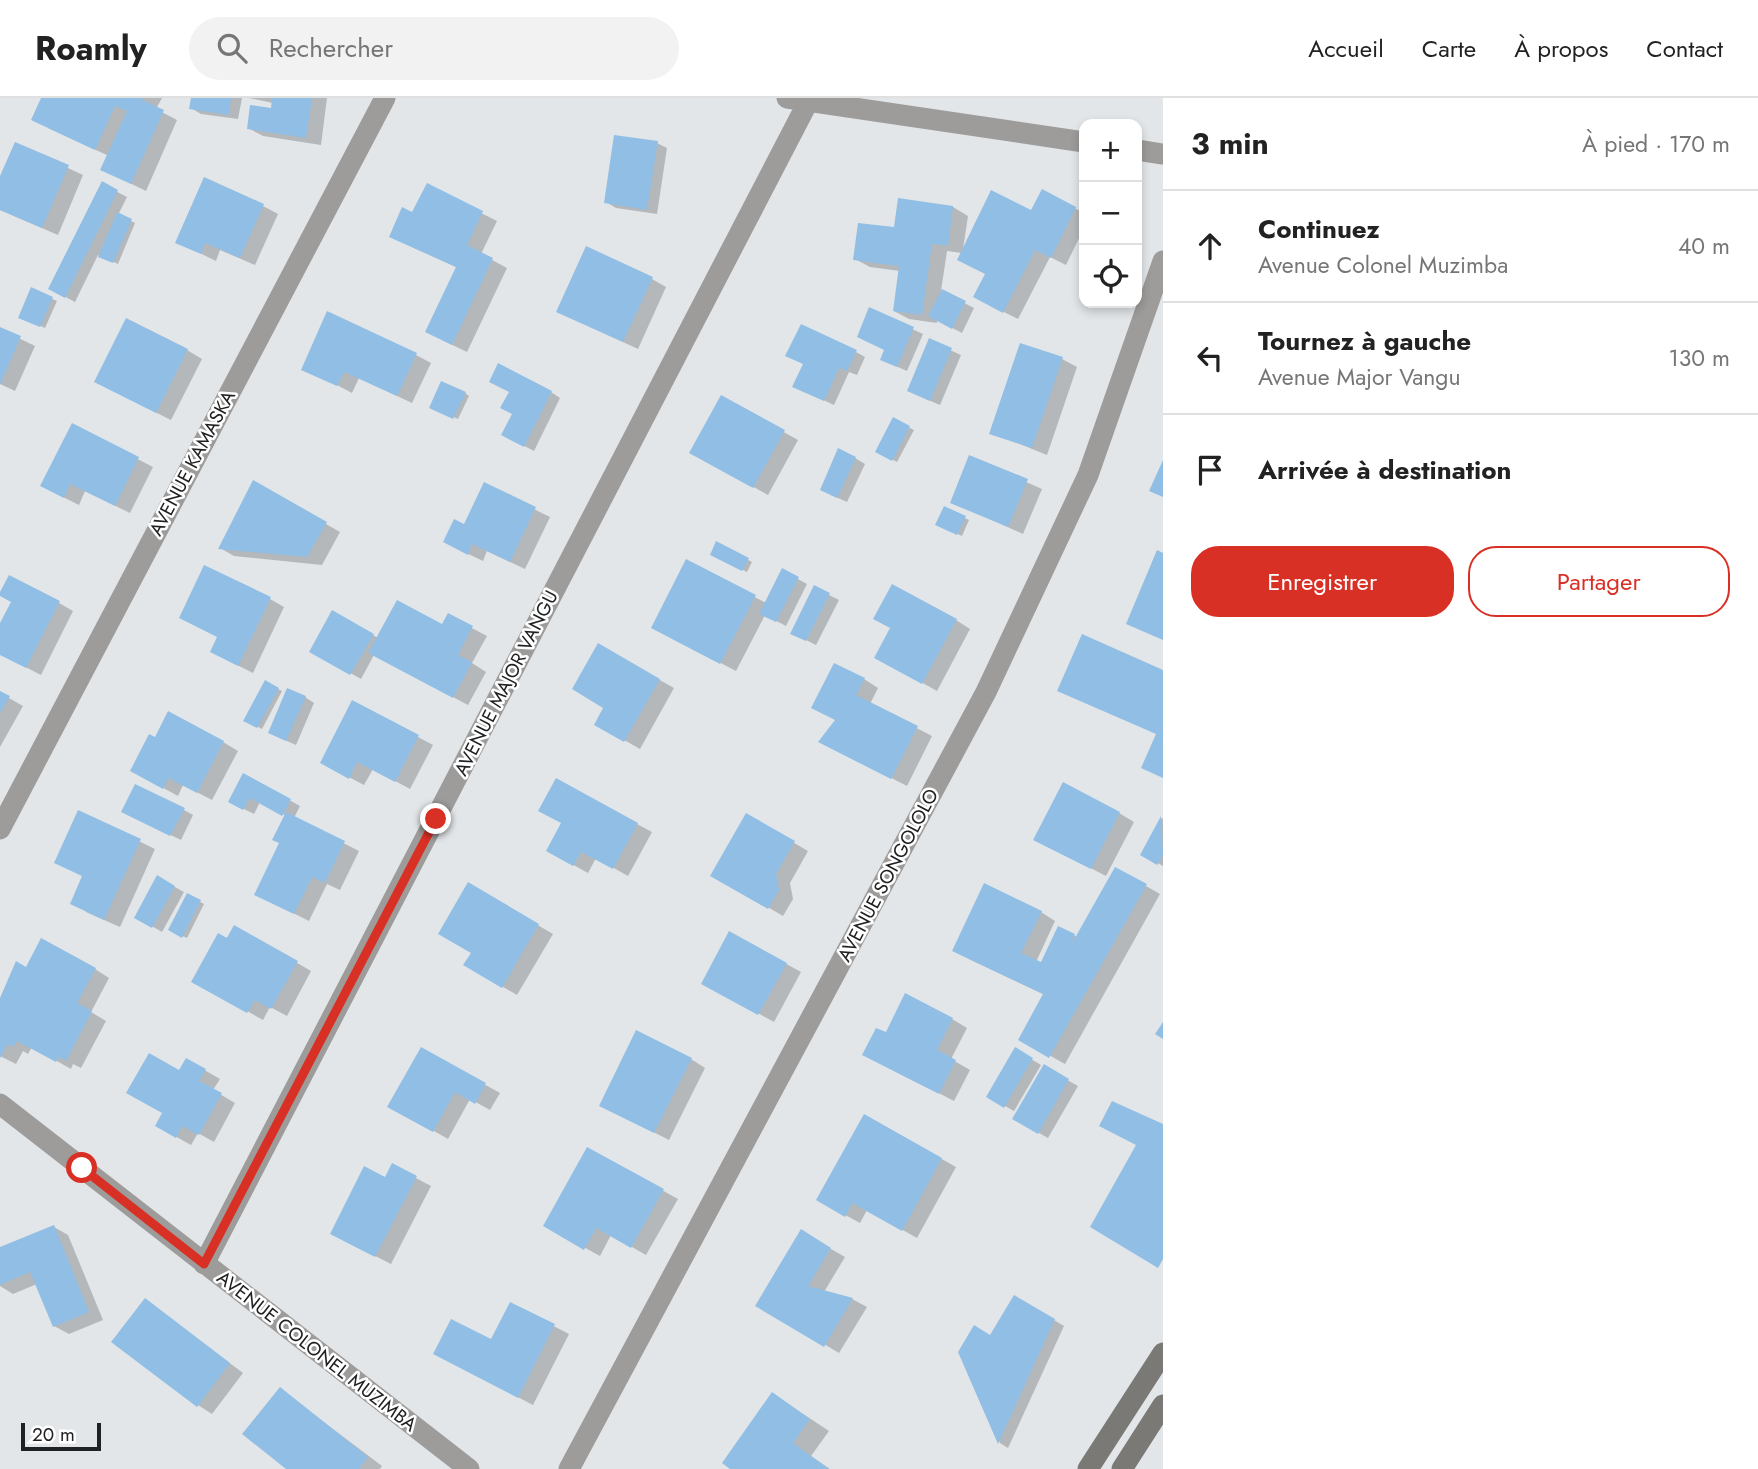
<!DOCTYPE html>
<html lang="fr">
<meta charset="utf-8">
<style>
:root{--surface:#fff;--page:#f2f2f2;--text:#222;--muted:#767676;--line:#e0e0e0;--accent:#d93025}
body{margin:0;font-family:Jost,sans-serif;background:var(--page);color:var(--text)}
.controls{position:absolute;right:21px;top:21px;display:grid;overflow:hidden;border-radius:14px;box-shadow:0 4px 10px #0003}
.controls button{width:63px;height:63px;display:grid;place-items:center;padding:0;border:0;border-bottom:2px solid var(--line);background:var(--surface);color:var(--text);font:35px sans-serif}
.scale{position:absolute;left:21px;bottom:18px;width:80px;box-sizing:border-box;padding-left:7px;border:4px solid #202123;border-top:0;font-size:19px;line-height:24px;white-space:nowrap;color:#202123;-webkit-text-stroke:5px #fff;paint-order:stroke}
.stop{position:absolute;width:21px;height:21px;margin:-16px;border:5px solid #d93025;border-radius:50%;background:#fff}
.stop.end{background:#d93025;border-color:#fff;box-shadow:0 2px 7px #0008}
.list{margin:0;padding:0;list-style:none}
h2{display:flex;justify-content:space-between;align-items:center;height:91px;margin:0;padding:0 28px;font-size:30px}
h2 small{font-size:23px;font-weight:400;color:var(--muted)}
.list li{display:grid;grid-template-columns:46px 1fr auto;gap:21px;align-items:center;box-sizing:border-box;height:112px;padding:0 28px;border-top:2px solid var(--line)}
.list b{display:block;font-size:26px;white-space:nowrap}
.list p{margin:0;font-size:23px;white-space:nowrap;color:var(--muted)}
.list em{font-size:23px;font-style:normal;color:var(--muted)}
.actions{display:flex;gap:14px;padding:21px 28px}
.actions a{flex:1;padding:16px 0;border:2px solid var(--accent);border-radius:28px;text-align:center;font-size:24px;color:var(--accent)}
.actions .main{background:var(--accent);color:#fff}
.icon{flex:none;width:38px;height:38px;fill:none;stroke:currentColor;stroke-width:2;stroke-linecap:round;stroke-linejoin:round}
.map{position:relative;flex:none;width:1163px;height:1371px;overflow:hidden}
header{display:flex;align-items:center;gap:42px;box-sizing:border-box;height:98px;padding:0 35px;background:var(--surface);border-bottom:2px solid var(--line)}
header strong{font-size:33px}
nav{display:flex;gap:38px;margin-inline-start:auto;font-size:24px}
.search{width:490px;height:63px;background:var(--page);display:flex;align-items:center;gap:18px;box-sizing:border-box;padding:0 24px;border-radius:38px;color:var(--muted);font-size:26px}
main{display:flex}
aside{flex:1;background:var(--surface)}
.map>svg:first-child{display:block}
.shadow{fill:#0003}
.building{fill:#90bee5}
.lines{fill:none;stroke-linecap:round;stroke-linejoin:round}
.street{stroke:#9d9c9a;stroke-width:21}
.secondary{stroke:#7a7976;stroke-width:21}
.route{stroke:#d93025;stroke-width:9}
.labels{text-anchor:middle;dominant-baseline:central;stroke-width:5;stroke-linejoin:round;paint-order:stroke}
.street-label{font-size:19px;fill:#202123;stroke:#fff}
</style>
<header>
<strong>Roamly</strong>
<div class="search"><svg class="icon" aria-label="search" viewBox="0 0 24 24"><circle cx="10" cy="10" r="6"/><path d="M15 15l6 6"/></svg>Rechercher</div>
<nav><a>Accueil</a><a>Carte</a><a>À propos</a><a>Contact</a></nav>
</header>
<main>
<div class="map">
<svg width="1163" height="1371" viewBox="0 0 1163 1371">
<rect width="100%" height="100%" fill="#e2e6e9"/>
<!-- shadow -->
<path class="shadow" d="M43,0h119l-6,11 21,11 -31,71 -43,-21 6,-14 -61,-28z
M193,0h49l-4,21 -37,-5 -10,-6z
M249,0h78l-6,47 -58,-9 -15,-8 24,-18 1,-7z
M657,45l10,5 -10,66 -41,-6 -10,-6z
M16,46l67,31 -25,60 -58,-25v-30z
M102,86l25,13 -9,18 17,8 -17,41 -20,-9 -23,47 -15,-8z
M427,88l70,35 -16,33 26,14 -40,84 -25,-12 16,-72 -67,-31 22,-23z
M1043,94l41,21v15l-18,37 -16,-8 -32,62 -28,-14 -3,-31 -25,-21 -15,-2 -6,40 33,17 -12,25 -25,-13v3l-28,-4 -15,-8 6,-40 -30,-4 -15,-8 40,-30 4,-29 54,7 15,9 -5,33 69,-36z
M263,108l15,8 -23,51 -35,-15 -4,11 -39,-19z
M652,181l14,8 -28,62 -65,-30z
M32,192l25,11 -12,27 -20,-9z
M870,212l53,24 -16,37 -16,-7z
M0,231l35,17 -20,45 -15,-7z
M930,243l31,14 -21,50 -21,-9z
M187,252l15,9 -31,61 -60,-30z
M856,254l9,5 -8,18 -8,-3 -15,33 -30,-14z
M416,257l15,8 -19,40 -53,-25 -7,15 -36,-19z
M1062,261l15,8 -30,88 -55,-22z
M551,294l9,6 -26,53 -21,-11z
M465,295l4,3 -11,23 -22,-10z
M721,299l77,43 -30,55 -62,-34z
M893,321l21,11 -17,32 -20,-11z
M72,327l81,42 -23,46 -45,-22 -6,14 -22,-11z
M970,359l72,32 -19,45 -71,-32z
M855,360l10,6 -18,38 -16,-7z
M254,385l86,49 -18,33 -88,-9 -14,-8z
M485,387l65,32 -25,52 -38,-18 -4,10 -23,-11 5,-23z
M965,420l4,2 -7,16 -24,-11z
M717,446l35,18 -5,10 -35,-18z
M687,463l79,42 17,-32 24,13 -21,42 -21,-11 -29,56 -69,-36z
M815,490l24,12 -23,45 -14,-7z
M270,501l14,8 -31,66 -26,-13z
M59,505l14,8 -32,64 -41,-21v-27z
M333,514l45,26 65,-11 6,-11 38,20 -15,27 14,9 -18,33 -94,-50 -13,24 -50,-28z
M956,522l14,9 -33,62 -61,-34 16,-29z
M599,548l75,42 -34,61 -44,-25 10,-17z
M864,581l14,9 -8,16 62,32 -25,50 -86,-44z
M265,585l17,8 -20,38 -17,-9z
M0,595l23,13 -23,41z
M305,599l9,6 -18,42 -16,-7z
M418,639l15,8 -23,44 -37,-20 -9,16 -42,-22z
M155,641l68,3 15,9 -26,49 -29,-15 -5,11 -31,-17z
M244,677l56,31 -6,12 65,33 -19,39 -13,-6 -18,37 -38,-19 15,-86 -26,-14 -6,12 -24,-12z
M184,712l9,5 -12,25 -48,-23z
M79,714l76,37 -35,78 -34,-15 -2,-35 -28,-15z
M1119,715l15,9 -28,54 -56,-29z
M746,717l62,36 -18,32 3,16 -10,17 -71,-41z
M1162,720l1,1v47l-21,-12z
M637,726l15,8 -24,44 -32,-18 -8,15 -40,-22z
M1116,771l44,25 -95,170 -45,-25 25,-44 -76,-36 72,-47 14,9 -19,41 5,3 18,-37 18,9z
M158,780l26,14 -22,40 -26,-15z
M469,787l84,49 -36,61 -51,-30 7,-12z
M187,797l17,9 -17,34 -17,-8z
M235,829l76,44 -24,45 -17,-9 -7,13 -69,-39z
M730,835l71,39 -27,50 -71,-39z
M26,871h69l14,9 -18,34 15,9 -25,47 -8,-4 -2,5 -39,-22 -4,7 -5,-3 -7,13 -16,-8v-56z
M952,921l15,9 -16,31 19,11 -16,31 -75,-39 7,-27z
M421,951l79,44 -10,17 -20,-11 -22,40 -58,-33z
M1016,952l25,15 -27,46 -25,-14z
M691,961l14,9 -36,72 -53,-27z
M187,962l33,19 -7,11 22,13 -21,39 -16,-9 -7,12 -34,-19z
M1044,969l34,19 -30,52 -34,-19z
M865,1018l91,51 -39,71 -50,-28 -7,13 -42,-23z
M588,1051l90,50 -32,56 -35,-20 -11,21 -55,-30z
M393,1068l38,20 -40,78 -45,-23z
M54,1129l14,8 35,85 -34,14 -15,-8 -17,-42 -24,10 -13,-8v-37z
M801,1134l44,25 -21,35 28,7 15,8 -28,46 -81,-48z
M1015,1199l49,29 -56,122 -8,-5 -40,-91 31,-15z
M145,1202l98,73 -31,41 -14,-9z
M511,1206l58,30 -36,71 -83,-43 42,-20z
M280,1291l102,77 -2,3h-92z
M773,1296l56,37 -18,25 19,13h-97z"/>
<!-- building -->
<path class="building" d="M41,0h102l-1,2 22,10 -33,74 -31,-14 27,-59 -12,-5 -20,44 -64,-30z
M191,0h40l-2,17 -40,-6z
M272,0h40l-6,40 -59,-9 3,-24 21,3z
M614,37l44,6 -11,69 -43,-7z
M15,44l54,23 -27,63 -42,-18v-34z
M204,79l60,27 -24,54 -35,-15 -4,11 -26,-11z
M102,83l16,9 -53,108 -17,-9z
M427,85l56,28 -16,34 26,13 -41,87 -27,-13 31,-65 -67,-30 13,-30 10,5z
M1042,91l34,18 -25,51 -16,-8 -32,63 -30,-16 12,-23 -28,-14 34,-70 40,20z
M898,100l55,8 -5,40 -16,-2 -10,71 -29,-4 6,-45 -46,-6 5,-37 36,4z
M117,114l15,7 -19,44 -15,-6z
M586,148l67,31 -30,65 -67,-30z
M31,189l22,10 -13,30 -22,-9z
M942,191l24,12 -14,28 -24,-13z
M869,209l45,20 -17,40 -17,-7 4,-10 -27,-13z
M327,213l90,42 -20,43 -53,-24 -7,14 -36,-16z
M126,220l62,31 -32,64 -62,-31z
M801,226l56,26 -10,21 -8,-3 -15,33 -32,-14 11,-23 -18,-8z
M0,229l21,9 -21,49z
M929,240l23,10 -22,53 -23,-10z
M1020,245l43,14 -31,91 -43,-14z
M498,265l54,28 -28,56 -23,-12 11,-21 -12,-6 9,-16 -20,-10z
M441,283l25,11 -13,27 -24,-11z
M721,297l64,35 -32,58 -64,-35z
M893,319l17,9 -18,35 -17,-9z
M72,325l67,34 -24,49 -45,-22 -6,14 -24,-12z
M838,350l18,9 -19,41 -17,-8z
M969,357l59,24 -20,48 -58,-24z
M1163,362v37l-14,-6z
M253,382l74,42 -20,35 -89,-8z
M484,384l52,25 -26,55 -38,-18 -4,11 -25,-13 11,-23 10,5z
M944,408l22,10 -9,19 -22,-10z
M716,443l33,17 -7,13 -32,-16z
M1157,452l6,3v87l-37,-16z
M686,461l70,36 -36,69 -69,-36z
M204,467l67,32 -33,69 -28,-14 7,-15 -38,-19z
M782,470l17,9 -23,45 -17,-8z
M9,477l51,26 -34,67 -26,-13v-32l11,-21 -11,-6v-4z
M892,486l65,35 -35,65 -48,-26 16,-30 -17,-9z
M814,487l16,8 -24,48 -16,-7z
M397,502l45,24 6,-11 25,13 -15,29 14,7 -19,36 -85,-45z
M332,512l42,24 -24,41 -41,-23z
M1082,536l81,36v108l-22,-10 15,-34 -99,-43z
M598,545l62,36 -36,63 -30,-17 9,-17 -31,-19z
M834,565l31,15 -9,17 62,31 -27,53 -73,-37 17,-22 -24,-12z
M265,582l14,8 -22,40 -14,-7z
M287,590l19,8 -20,45 -18,-8z
M0,593l10,5 -10,17z
M352,602l67,35 -24,47 -38,-20 -8,17 -29,-16z
M168,613l56,30 -27,52 -29,-15 -5,11 -33,-18 19,-37 6,3z
M243,675l48,26 -9,17 -32,-18 -7,12 -15,-8z
M556,680l82,45 -25,46 -32,-17 -8,14 -27,-15 15,-28 -23,-12z
M1063,684l57,30 -29,57 -58,-29z
M135,686l50,24 -15,28 -49,-24z
M78,712l63,29 -37,81 -34,-16 12,-28 -28,-13z
M286,714l59,29 -20,42 -13,-6 -18,37 -40,-19 25,-52 -7,-3z
M746,715l49,28 -19,33 3,16 -11,19 -58,-33z
M1161,718l2,39 -6,10 -17,-10z
M1115,769l32,17 -98,174 -31,-18 25,-46 -91,-43 32,-68 58,28 -21,42 20,9 17,-36 17,8 -4,11z
M157,777l18,11 -23,42 -18,-10z
M468,784l71,42 -37,64 -39,-23 8,-12 -33,-19z
M187,795l14,7 -19,38 -14,-8z
M234,827l64,36 -27,48 -16,-9 -8,13 -56,-31 27,-49 9,5z
M729,833l58,32 -29,52 -57,-31z
M41,840l55,30 -19,35 15,8 -26,50 -8,-4 -2,5 -39,-21 -4,6 -5,-3 -8,14v-60l16,-37 10,6z
M905,895l48,25 -16,32 19,10 -17,34 -77,-39 14,-27 10,4z
M1163,924v17l-8,-5z
M636,932l56,28 -38,75 -55,-27z
M421,949l65,36 -11,21 -20,-12 -22,40 -46,-25z
M1015,949l18,11 -29,50 -18,-11z
M149,955l30,17 7,-12 20,11 -7,12 23,12 -23,42 -17,-9 -6,12 -21,-12 7,-13 -36,-20z
M1044,966l25,15 -31,55 -26,-15z
M1112,1003l51,23v135l-5,9 -68,-41 46,-82 -37,-19z
M864,1016l78,44 -40,73 -50,-28 -7,14 -29,-17z
M587,1049l77,42 -33,59 -35,-20 -12,22 -41,-24z
M392,1065l25,13 -42,81 -45,-23 34,-68 21,11z
M54,1127l35,87 -36,15 -23,-55 -30,13v-38z
M801,1131l30,19 -23,38 45,12 -29,49 -69,-41z
M1014,1197l41,24 -57,125 -40,-92 16,-27 16,10z
M145,1200l85,65 -33,44 -86,-65z
M510,1204l45,22 -37,74 -85,-44 18,-35 40,20z
M280,1289l88,70 -9,12h-73l-44,-35z
M772,1294l38,27 -17,24 36,26h-99l-8,-6z"/>
<g class="lines">
<!-- street -->
<path class="street" d="M787,0l297,44
M1137,52l26,4
M0,731l385,-731
M0,1006l469,365
M204,1166l604,-1162
M569,1371l417,-777 102,-217 75,-214"/>
<!-- secondary -->
<path class="secondary" d="M1088,1371l75,-116
M1122,1371l41,-64"/>
</g>
<g class="lines">
<!-- route -->
<path class="route" d="M82,1070l122,96 232,-445"/>
</g>
<g class="labels">
<!-- street labels -->
<g class="street-label">
<text transform="translate(192 365) rotate(-62)">AVENUE KAMASKA</text>
<text transform="translate(506 585) rotate(-63)">AVENUE MAJOR VANGU</text>
<text transform="translate(888 777) rotate(-62)">AVENUE SONGOLOLO</text>
<text transform="translate(317 1253) rotate(38)">AVENUE COLONEL MUZIMBA</text>
</g>
</g>
</svg>
<div class="controls">
<button>+</button>
<button>−</button>
<button><svg class="icon" aria-label="locate" viewBox="0 0 24 24"><circle cx="12" cy="12" r="6"/><path d="M12 2v4M12 18v4M2 12h4M18 12h4"/></svg></button>
</div>
<div class="scale">20 m</div>
<div class="stop" style="left:82px;top:1070px"></div>
<div class="stop end" style="left:436px;top:721px"></div>
</div>
<aside>
<h2>3 min<small>À pied · 170 m</small></h2>
<ul class="list">
<li><svg class="icon" aria-label="ahead" viewBox="0 0 24 24"><path d="M12 20V5M6 11l6-6 6 6"/></svg><div><b>Continuez</b><p>Avenue Colonel Muzimba</p></div><em>40 m</em></li>
<li><svg class="icon" aria-label="left" viewBox="0 0 24 24"><path d="M17 20v-9H6M10 6l-5 5 5 5"/></svg><div><b>Tournez à gauche</b><p>Avenue Major Vangu</p></div><em>130 m</em></li>
<li><svg class="icon" aria-label="arrive" viewBox="0 0 24 24"><path d="M6 21V4h12l-3 4 3 4H6"/></svg><div><b>Arrivée à destination</b></div></li>
</ul>
<div class="actions"><a class="main">Enregistrer</a><a>Partager</a></div>
</aside>
</main>
